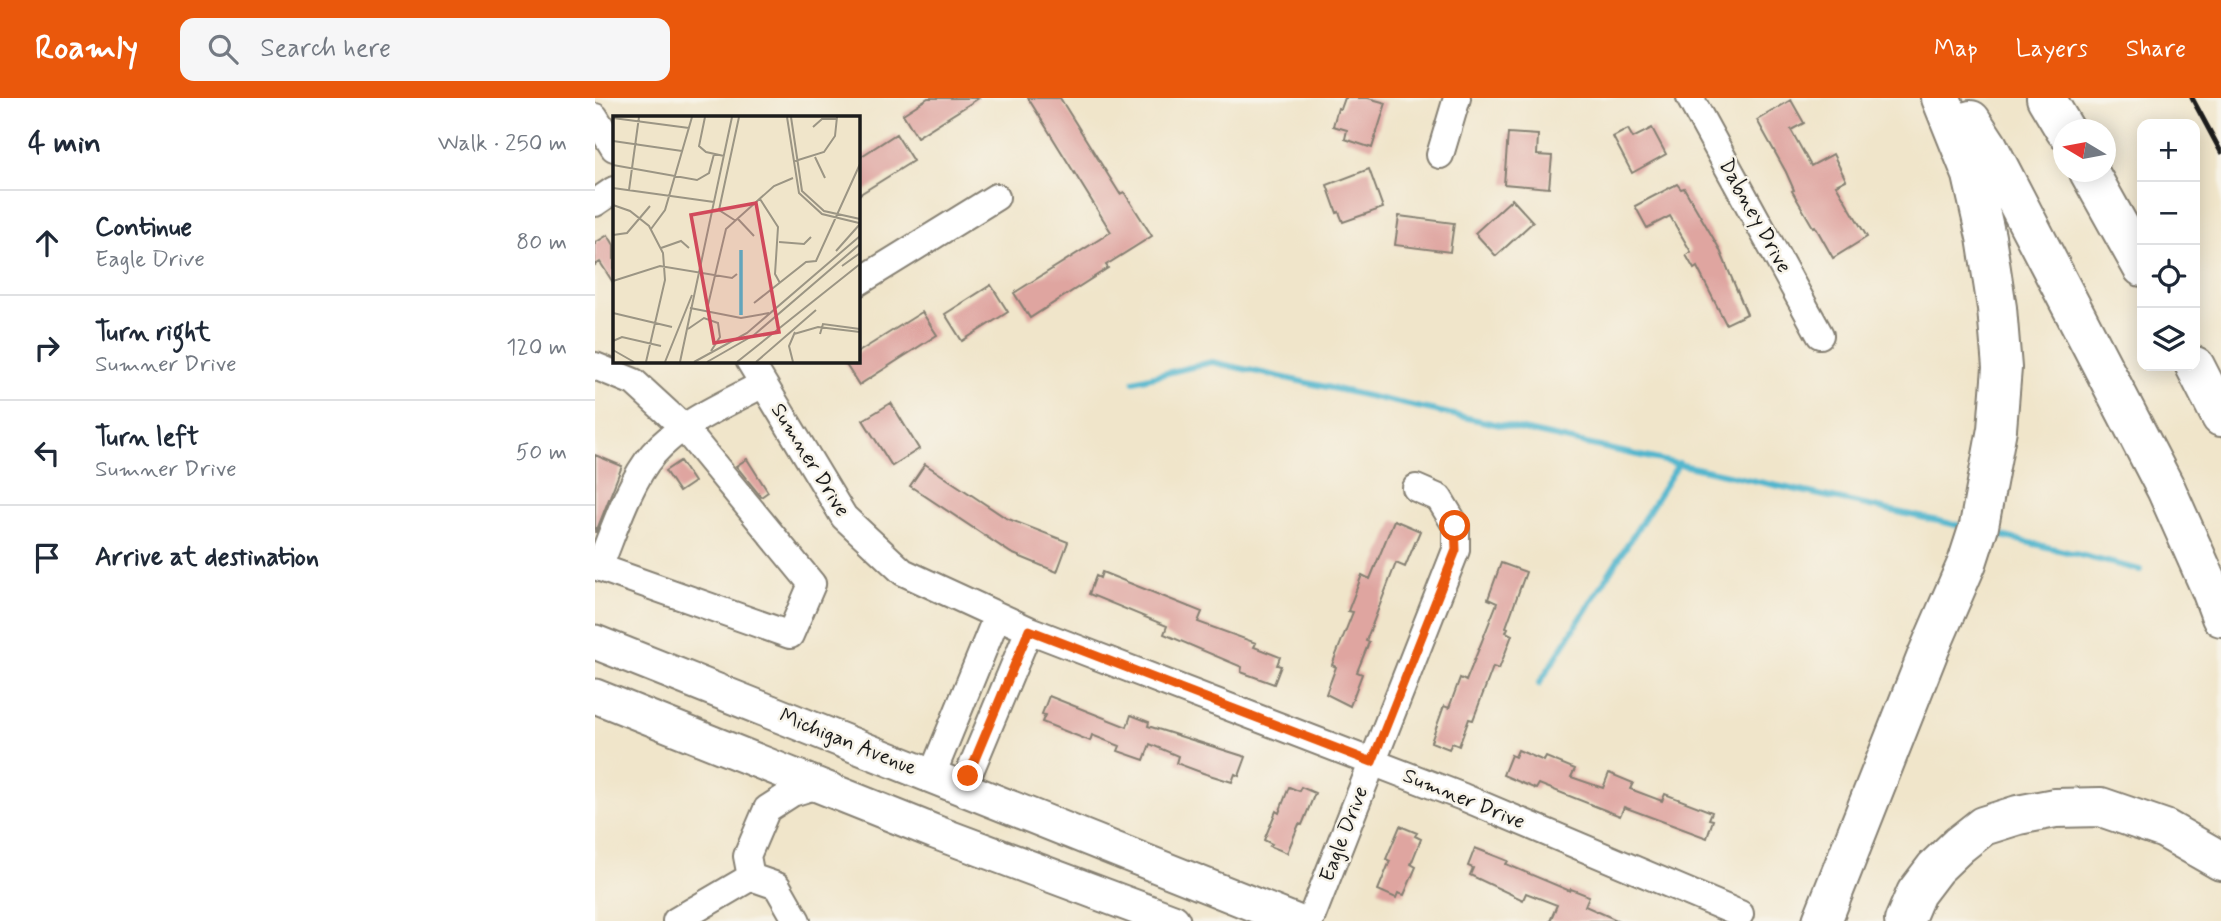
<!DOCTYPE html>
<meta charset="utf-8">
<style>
:root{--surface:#fff;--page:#f6f6f7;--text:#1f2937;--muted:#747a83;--line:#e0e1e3;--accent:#ea580c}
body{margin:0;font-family:Mynerve,sans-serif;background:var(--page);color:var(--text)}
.controls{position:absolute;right:21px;top:21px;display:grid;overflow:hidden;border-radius:14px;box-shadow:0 4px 18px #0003}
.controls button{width:63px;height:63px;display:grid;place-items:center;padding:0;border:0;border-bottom:2px solid var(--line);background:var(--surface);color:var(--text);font:35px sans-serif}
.compass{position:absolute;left:1458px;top:21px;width:63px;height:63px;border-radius:50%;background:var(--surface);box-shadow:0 4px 18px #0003;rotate:280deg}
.stop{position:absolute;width:21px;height:21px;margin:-16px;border:5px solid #ea580c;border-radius:50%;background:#fff}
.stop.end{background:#ea580c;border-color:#fff;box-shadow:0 2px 7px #0008}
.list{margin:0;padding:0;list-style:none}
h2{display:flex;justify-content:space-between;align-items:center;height:91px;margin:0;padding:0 28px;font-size:30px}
h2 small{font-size:23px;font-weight:400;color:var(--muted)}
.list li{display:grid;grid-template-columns:46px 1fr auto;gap:21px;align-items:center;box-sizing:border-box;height:105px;padding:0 28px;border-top:2px solid var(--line)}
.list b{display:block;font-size:26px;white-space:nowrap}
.list p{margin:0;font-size:23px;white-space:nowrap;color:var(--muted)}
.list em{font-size:23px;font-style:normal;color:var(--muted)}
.icon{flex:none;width:38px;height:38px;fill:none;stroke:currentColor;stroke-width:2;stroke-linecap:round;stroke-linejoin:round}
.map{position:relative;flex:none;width:1626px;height:823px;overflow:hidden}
header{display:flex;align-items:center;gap:42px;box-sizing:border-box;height:98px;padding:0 35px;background:var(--accent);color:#fff}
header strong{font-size:33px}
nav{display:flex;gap:38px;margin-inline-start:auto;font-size:24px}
.search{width:490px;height:63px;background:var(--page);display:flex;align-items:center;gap:18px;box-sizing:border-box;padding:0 24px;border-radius:14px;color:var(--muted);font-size:26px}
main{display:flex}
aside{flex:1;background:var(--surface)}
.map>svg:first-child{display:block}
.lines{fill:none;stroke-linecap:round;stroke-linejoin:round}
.stream{stroke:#4fb5cd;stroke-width:6}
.building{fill:#dfa5a0}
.minor-casing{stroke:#868073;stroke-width:30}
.major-casing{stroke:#868073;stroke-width:37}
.highway-casing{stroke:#868073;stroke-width:42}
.minor{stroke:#fff;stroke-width:26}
.major{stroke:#fff;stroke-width:33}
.highway{stroke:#fff;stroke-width:38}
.rail{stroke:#1c1c1c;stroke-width:5}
.route{stroke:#ea580c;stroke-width:9}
.labels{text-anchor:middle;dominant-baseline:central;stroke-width:5;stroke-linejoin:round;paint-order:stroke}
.street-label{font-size:21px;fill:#1c1c1c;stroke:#f7f3e8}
.inset-river{fill:none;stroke:#4fb5cd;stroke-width:3.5}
.inset-road{fill:none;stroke:#9b9584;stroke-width:2}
.view{fill:#d1495b;fill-opacity:0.15;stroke:#d1495b;stroke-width:3.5}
.inset-edge{fill:none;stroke:#1c1c1c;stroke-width:3.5}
</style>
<header>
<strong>Roamly</strong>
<div class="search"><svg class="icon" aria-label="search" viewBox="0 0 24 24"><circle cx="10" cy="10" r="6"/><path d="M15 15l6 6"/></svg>Search here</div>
<nav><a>Map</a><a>Layers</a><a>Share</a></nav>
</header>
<main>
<aside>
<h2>4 min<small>Walk · 250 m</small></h2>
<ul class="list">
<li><svg class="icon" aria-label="ahead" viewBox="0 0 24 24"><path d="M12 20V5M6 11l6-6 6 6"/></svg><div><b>Continue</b><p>Eagle Drive</p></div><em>80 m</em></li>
<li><svg class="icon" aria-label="right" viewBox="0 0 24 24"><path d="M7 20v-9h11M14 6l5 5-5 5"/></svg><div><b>Turn right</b><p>Sumner Drive</p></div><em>120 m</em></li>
<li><svg class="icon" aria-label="left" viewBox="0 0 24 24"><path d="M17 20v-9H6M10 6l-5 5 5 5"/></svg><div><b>Turn left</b><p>Sumner Drive</p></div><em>50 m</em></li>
<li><svg class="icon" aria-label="arrive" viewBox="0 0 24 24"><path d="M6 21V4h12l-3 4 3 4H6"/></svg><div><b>Arrive at destination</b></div></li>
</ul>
</aside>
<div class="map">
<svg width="1626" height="823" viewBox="0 0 1626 823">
<rect width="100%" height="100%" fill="#f7f3e8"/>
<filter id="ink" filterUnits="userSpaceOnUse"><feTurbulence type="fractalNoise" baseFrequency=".0143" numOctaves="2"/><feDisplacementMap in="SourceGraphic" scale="14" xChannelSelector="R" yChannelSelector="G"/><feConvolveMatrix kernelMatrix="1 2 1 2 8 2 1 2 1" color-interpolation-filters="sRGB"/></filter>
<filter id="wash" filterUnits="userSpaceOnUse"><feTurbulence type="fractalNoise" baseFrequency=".00686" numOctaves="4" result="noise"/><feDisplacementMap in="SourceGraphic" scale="28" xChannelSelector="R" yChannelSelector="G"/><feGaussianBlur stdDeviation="1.57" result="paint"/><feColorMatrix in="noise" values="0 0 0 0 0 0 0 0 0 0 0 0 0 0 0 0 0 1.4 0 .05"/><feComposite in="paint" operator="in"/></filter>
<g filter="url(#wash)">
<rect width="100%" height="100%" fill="#f0e5ca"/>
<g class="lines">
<!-- stream -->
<path class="stream" d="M539,283l78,-19 754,165
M1395,435l150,37
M944,586l140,-221"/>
</g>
<g id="blocks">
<!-- building -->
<path class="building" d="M333,0h51l-62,39 -14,-23z
M433,0h32l60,96 4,-2 28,44 -46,29 2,3 -78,50 -16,-25 97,-61z
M750,0h23l18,5 -14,45 -27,-9 2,-9 -14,-4 5,-18 3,1z
M1196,2l13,23 -13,7 20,36 22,-12 13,26 -10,5 31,52 -34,21 -18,-32 -2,1 -21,-36 2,-1 -8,-18 -29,-52z
M1057,30l14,26 -34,19 -19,-36 15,-8 5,9z
M913,35l30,2 -1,20 15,1 -3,32 -45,-4z
M301,36l17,27 -56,35v-37z
M774,71l14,39 -40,14 -4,-10 -2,1 -10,-28z
M1082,86l4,5 3,-1 35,60 28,66 -21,10 -29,-57 -3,2 -8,-14 5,-3 -21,-36 -23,12 -12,-22z
M917,101l21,23 -37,34 -21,-23z
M804,118l55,7 -4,29 -55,-7z
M13,137l6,10v39l-14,-22 -5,3v-22z
M396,187l17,27 -46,29 -17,-27z
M327,214l15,23 -78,50 -16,-25h14v-7z
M296,305l28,46 -27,17 -29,-46z
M0,357l27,11 -26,66h-1z
M152,361l21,33 -7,5 -25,-31z
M85,363l14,21 -15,10 -14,-21z
M330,366l81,54 62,24 -11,30 -46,-19 -101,-67z
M799,422l26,11 -15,36 -9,-4 -30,78 3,1 -12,30 5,2 -12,32 -24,-12 10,-27 -4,-2 21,-53 -5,-1 14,-36 8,4z
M906,465l25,9 -20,55 2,1 -2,4 6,3 -13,34 -6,-2 -20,53 -4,-1 -10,27 -7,-3 -3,6 -18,-7 13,-36 5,2 11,-30 6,3 31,-78 -9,-4z
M507,474l100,40 -4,10 58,21 -2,4 26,10 -3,8 4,1 -7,18 -33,-12 1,-5 -78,-33 3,-8 -78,-32 7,-18 4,2z
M454,598l78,31 4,-12 18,7 -1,4 98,31 -7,19 -4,-2 -3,8 -29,-9 -27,-10 2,-7 -28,-12 -6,16 -26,-9 2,-5 -28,-11 -2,6 -48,-19 3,-7 -3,-1z
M923,652l26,11 2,-4 29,12 -4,8 32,11 6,-15 24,10 -3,6 32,12 3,-7 47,18 -3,7 4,1 -6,18 -83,-31 -4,9 -81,-32 -3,5 -33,-14 8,-20 4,2z
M694,689l10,4 2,-4 14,6 -13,32 -3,-1 -12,29 -17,-7 2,-2 -8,-4 12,-29 3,2z
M805,728l17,7 -2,3 6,3 -10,25 5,3 -12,28 -6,-2 -2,5 -18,-8 12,-29 -4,-2z
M880,750l33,13 -2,3 64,27 1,-2 18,7 -4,10 34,15h-69l7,-16 -31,-12 -3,7 -53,-25 3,-7 -5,-2z"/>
</g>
</g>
<g filter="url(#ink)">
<use href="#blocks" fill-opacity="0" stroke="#868073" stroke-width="2"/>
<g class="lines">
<defs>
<path id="minor" d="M1095,0l130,237
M0,19l19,31
M845,57l17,-57
M0,105l19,-13
M262,185l139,-86
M154,262l95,157 59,55 126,58 434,167 277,117
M0,268l39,16 49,45 129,157 -22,51 -195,-69
M4,469c14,-34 30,-85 54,-113 28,-32 73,-50 110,-70
M337,677l65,-159
M368,690l66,-158
M81,823l75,-44
M202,823l-20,-35 -26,-9 -4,-21 20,-47 25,-16 26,-8
M715,823l146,-371v-24l-17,-28 -23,-10"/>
<path id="major" d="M0,544l700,279
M0,598l340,136 238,89"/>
<path id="highway" d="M1451,0l19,32
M1376,22l17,26 178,343 45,101 10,27
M1494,74l53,95
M1600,268l26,51
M1227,823l106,-268 39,-90 12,-37 18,-97 5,-61 -5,-60 -11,-71 -14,-62 -31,-77
M1309,823l12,-28 19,-25 24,-23 24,-19 35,-11 37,-7 46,-1 64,22 56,32"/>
</defs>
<!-- minor casing -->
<use href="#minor" class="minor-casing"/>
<!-- major casing -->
<use href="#major" class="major-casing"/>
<!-- highway casing -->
<use href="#highway" class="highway-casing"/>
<!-- minor -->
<use href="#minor" class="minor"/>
<!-- major -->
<use href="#major" class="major"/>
<!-- highway -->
<use href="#highway" class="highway"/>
<!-- rail -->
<path class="rail" d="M1597,0l29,54"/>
</g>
</g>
<g class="lines" filter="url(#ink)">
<!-- route -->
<path class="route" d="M373,678l61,-146 343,132 84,-212 -1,-24"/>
</g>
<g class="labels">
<!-- street labels -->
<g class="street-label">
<text transform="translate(1160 118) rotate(61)">Dabney Drive</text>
<text transform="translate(215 362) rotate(58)">Sumner Drive</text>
<text transform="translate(253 644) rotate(22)">Michigan Avenue</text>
<text transform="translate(869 701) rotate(22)">Sumner Drive</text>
<text transform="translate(749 736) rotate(-69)">Eagle Drive</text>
</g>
</g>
<!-- overview -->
<g transform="translate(18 18)">
<rect width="247" height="247" fill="#f0e5ca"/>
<path class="inset-river" d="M128,134v65"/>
<path class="inset-road" d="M92,1l-6,29 7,6 18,4M174,1l12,76 23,21 37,9M178,1l11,74 22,20 36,8M0,2l76,10M200,11l9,-8h15M0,25l69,10M202,41l10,21M182,45l29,-9 11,-16 2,-19M0,49l84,15 12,-7 5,-19M0,72l101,14M16,74l10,-73M147,83l18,28 -3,47 5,9M0,89l17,6 19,15 14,27 2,27 -19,82M125,103l16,17M123,105l-17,-11 20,-93M38,113l14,-19 27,-93M0,119l14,-2 23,-27M166,126l25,2 7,-7M48,132l20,-7 8,7M223,135l24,-27M229,150l18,-13M0,165l47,-15 72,12 5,-4M141,187l52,-41 10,-1 44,-97M95,189l18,-76 48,-43 19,-8M77,192l51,10 28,-5M0,197l59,14M75,213l16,-11 14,5 2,14 -9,14M181,218l24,-7 42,5M207,218l3,-10 37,5M0,225l9,-4 39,9M0,234l21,12M52,246l27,-67M67,246l52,-245M81,246l53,-29 113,-97M94,246l47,-27 106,-91M124,246l123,-98M143,246l60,-52M180,246l-4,-16 6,-14"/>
<path class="view" d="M143,87l23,129 -65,11 -23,-128z"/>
<rect width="247" height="247" class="inset-edge"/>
</g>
</svg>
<div class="controls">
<button>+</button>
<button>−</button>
<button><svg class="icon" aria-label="locate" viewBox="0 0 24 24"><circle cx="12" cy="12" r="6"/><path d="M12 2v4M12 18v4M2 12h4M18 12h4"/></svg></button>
<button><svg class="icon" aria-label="layers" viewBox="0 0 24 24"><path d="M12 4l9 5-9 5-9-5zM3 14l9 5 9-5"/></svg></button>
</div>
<svg class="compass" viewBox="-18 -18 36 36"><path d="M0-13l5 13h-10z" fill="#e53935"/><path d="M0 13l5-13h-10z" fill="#747a83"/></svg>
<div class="stop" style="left:860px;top:428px"></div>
<div class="stop end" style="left:373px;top:678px"></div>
</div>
</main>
